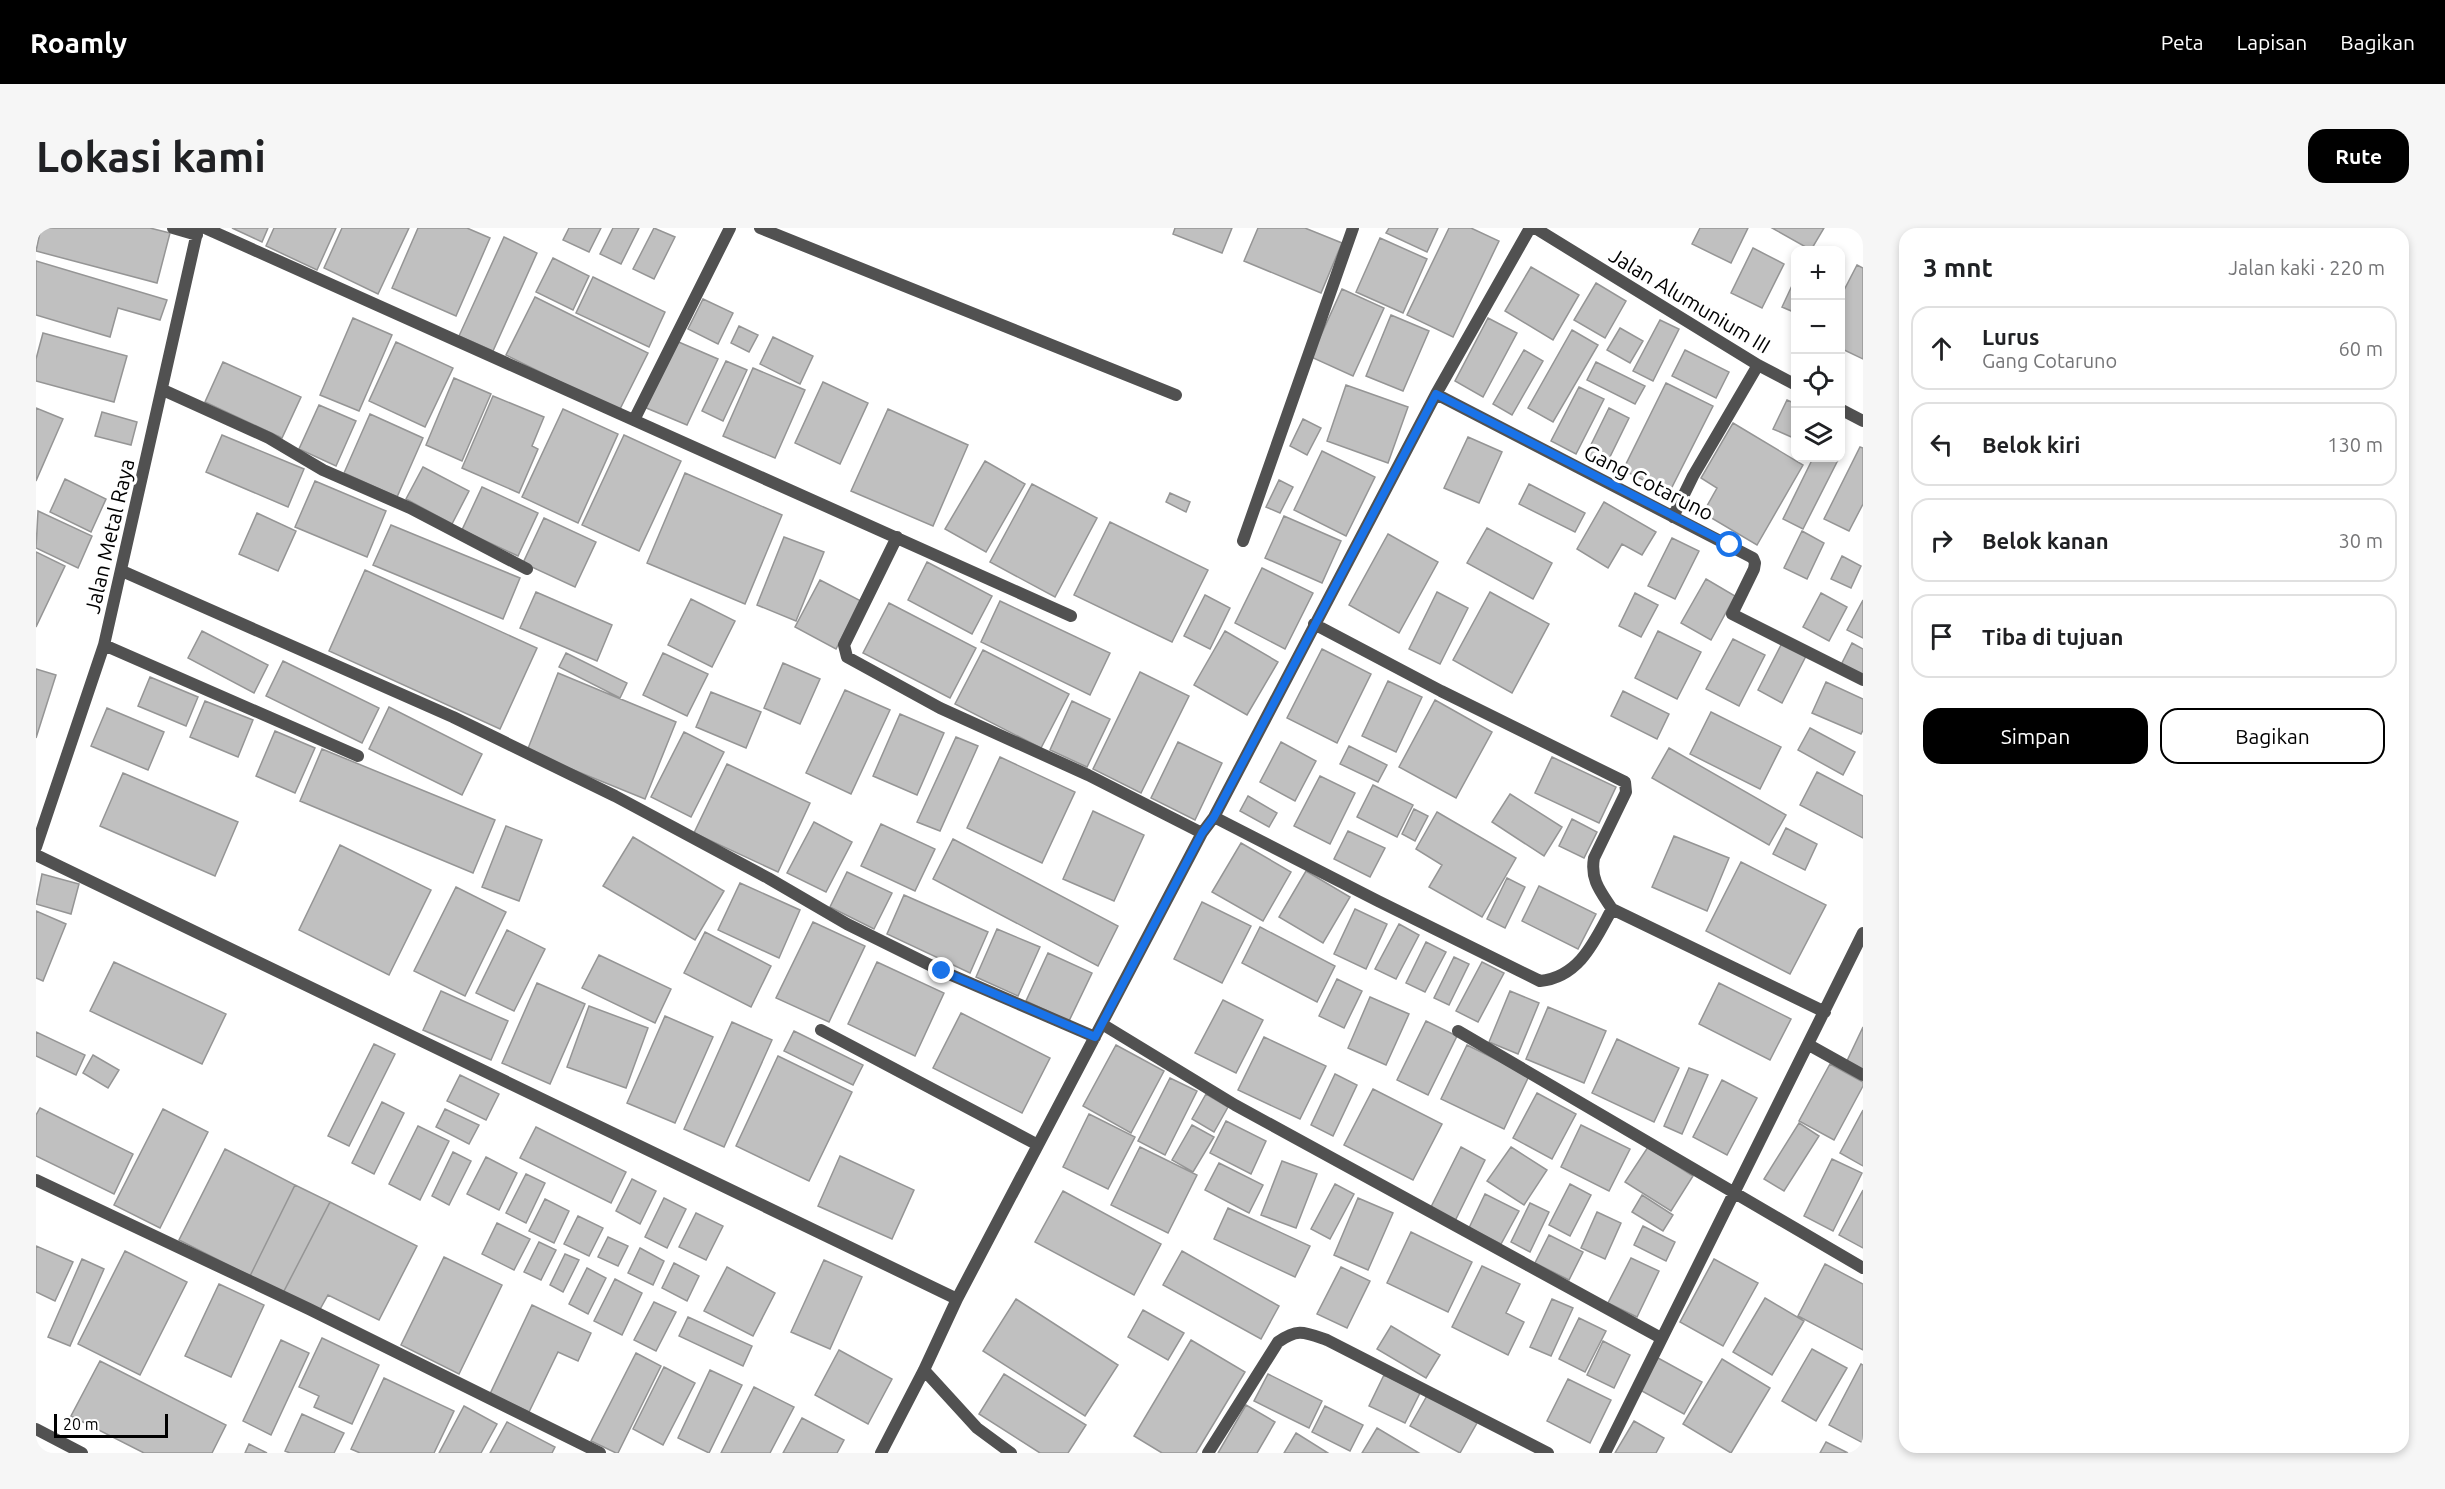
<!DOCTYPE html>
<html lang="id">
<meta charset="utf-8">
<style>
:root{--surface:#fff;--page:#f6f6f6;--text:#202124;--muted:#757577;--line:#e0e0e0;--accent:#000}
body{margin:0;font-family:Ubuntu,sans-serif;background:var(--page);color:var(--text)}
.controls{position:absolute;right:18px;top:18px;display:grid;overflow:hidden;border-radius:12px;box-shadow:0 3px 9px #0003}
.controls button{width:54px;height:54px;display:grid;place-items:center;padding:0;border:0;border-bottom:2px solid var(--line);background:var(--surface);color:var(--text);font:30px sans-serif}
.scale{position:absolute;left:18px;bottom:15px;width:114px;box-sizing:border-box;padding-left:6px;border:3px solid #000;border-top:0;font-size:16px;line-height:21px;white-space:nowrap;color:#000;-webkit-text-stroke:4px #fff;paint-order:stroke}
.stop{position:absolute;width:18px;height:18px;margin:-14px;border:4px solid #1a73e8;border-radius:50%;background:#fff}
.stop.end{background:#1a73e8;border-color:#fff;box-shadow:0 2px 6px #0008}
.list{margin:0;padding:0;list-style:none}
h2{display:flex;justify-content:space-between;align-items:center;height:78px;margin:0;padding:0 24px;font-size:26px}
h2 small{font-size:20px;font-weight:400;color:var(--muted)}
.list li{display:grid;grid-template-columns:39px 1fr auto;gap:18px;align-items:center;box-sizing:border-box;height:84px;margin:0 12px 12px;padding:0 12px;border:2px solid var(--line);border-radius:18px}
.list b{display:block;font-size:22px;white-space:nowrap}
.list p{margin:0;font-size:20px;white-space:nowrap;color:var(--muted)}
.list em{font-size:20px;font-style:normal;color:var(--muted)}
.actions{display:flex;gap:12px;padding:18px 24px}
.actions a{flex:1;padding:14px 0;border:2px solid var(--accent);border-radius:18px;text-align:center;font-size:21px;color:var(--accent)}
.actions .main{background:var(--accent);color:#fff}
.icon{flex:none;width:33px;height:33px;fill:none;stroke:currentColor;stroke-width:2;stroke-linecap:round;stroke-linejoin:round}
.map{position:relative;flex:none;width:1827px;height:1225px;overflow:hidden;border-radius:18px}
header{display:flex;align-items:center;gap:36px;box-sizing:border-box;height:84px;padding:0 30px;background:var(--accent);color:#fff}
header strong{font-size:28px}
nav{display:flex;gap:33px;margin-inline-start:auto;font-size:21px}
.intro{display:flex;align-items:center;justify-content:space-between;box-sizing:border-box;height:144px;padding:0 36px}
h1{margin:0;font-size:42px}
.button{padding:15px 27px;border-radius:18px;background:var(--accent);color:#fff;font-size:21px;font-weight:700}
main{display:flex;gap:36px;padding:0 36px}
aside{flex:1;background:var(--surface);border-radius:18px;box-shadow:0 3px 9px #0003}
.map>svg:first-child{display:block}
.building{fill:#c0c0c0;stroke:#959595;stroke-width:1.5}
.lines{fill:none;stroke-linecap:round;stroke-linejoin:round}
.minor{stroke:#515151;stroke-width:12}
.route{stroke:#1a73e8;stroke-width:8}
.labels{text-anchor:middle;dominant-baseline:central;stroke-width:6;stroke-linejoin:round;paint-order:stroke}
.street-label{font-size:21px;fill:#000;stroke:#fff}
</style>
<header>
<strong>Roamly</strong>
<nav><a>Peta</a><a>Lapisan</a><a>Bagikan</a></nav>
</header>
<div class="intro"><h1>Lokasi kami</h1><a class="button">Rute</a></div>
<main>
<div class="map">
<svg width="1827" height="1225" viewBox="0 0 1827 1225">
<rect width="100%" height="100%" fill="#fff"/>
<!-- building -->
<path class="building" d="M5,0h109l20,5 -13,50 -121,-32z
M196,0h36l-6,14z
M238,0h62l-19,42 -51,-24z
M306,0h67l-31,66 -54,-26z
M382,0h49l23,10 -34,78 -64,-28z
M533,0h32l-12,24 -26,-12z
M577,0h26l-18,36 -21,-10z
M618,0l21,9 -21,42 -21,-10z
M1139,0h57l-10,25 -49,-19z
M1222,0h47l37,15 -21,50 -77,-32z
M1353,0h49l-11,24 -41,-19z
M1413,0h22l28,13 -46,96 -46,-22z
M1664,0h48l-17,35 -39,-19z
M1736,0h52l-13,22z
M468,9l33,16 -44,98 -34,-15z
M1344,10l47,21 -24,54 -47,-21z
M1717,20l31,16 -22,44 -31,-15z
M517,30l36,18 -16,34 -37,-18z
M0,33l131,39 -7,20 -42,-12 -8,29 -74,-22z
M1821,37l6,3v91l-23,-11v-50z
M1495,39l48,28 -26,45 -48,-29z
M557,49l72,35 -16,35 -73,-34z
M1760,49v36l-14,-6z
M1560,55l30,18 -21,37 -31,-18z
M1306,61l42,19 -31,68 -42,-19z
M499,69l113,56 -29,58 -113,-56z
M667,71l30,14 -15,31 -30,-15z
M1355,87l38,16 -26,60 -37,-15z
M317,90l39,17 -33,76 -39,-16z
M1452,90l29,15 -34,64 -28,-16z
M1624,92l19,9 -26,52 -20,-10z
M703,98l19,9 -9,17 -18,-9z
M1584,100l23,13 -13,22 -23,-13z
M1536,102l26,15 -45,77 -25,-14z
M7,105l84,23 -13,46 -78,-21v-22z
M737,109l40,19 -13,28 -40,-20z
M638,112l44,19 -31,66 -43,-18z
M360,114l57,26 -28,59 -56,-26z
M1488,122l19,11 -31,54 -19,-11z
M1649,122l44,22 -13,26 -44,-22z
M690,133l21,9 -24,51 -21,-10z
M187,134l78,35 -19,41 -77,-36z
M1560,134l49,24 -10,18 -48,-24z
M717,140l52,22 -30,68 -52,-22z
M418,150l37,16 -29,67 -36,-16z
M787,154l45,21 -28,61 -45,-21z
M1630,155l47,23 -44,87 -46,-23z
M1310,157l62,22 -20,56 -61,-22z
M1543,159l25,12 -28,55 -25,-13z
M457,168l51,21 -12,29 6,3 -19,44 -57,-25z
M1751,172l9,4v35l-23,-10z
M283,177l37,16 -20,45 -37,-17z
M0,180l27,11 -27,62z
M1573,180l20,10 -25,51 -20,-10z
M527,181l55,25 -40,89 -56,-26z
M852,181l80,36 -35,81 -82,-35z
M66,184l35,10 -6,23 -36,-9z
M334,186l53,24 -26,59 -53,-24z
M1267,191l18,9 -14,27 -17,-9z
M1697,195l70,42 -46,80 -54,-32 14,-25 -16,-10z
M186,207l82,34 -16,38 -82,-35z
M588,207l57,26 -42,90 -57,-26z
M1432,209l34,15 -23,51 -35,-15z
M1824,219l3,1v56l-14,27 -25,-12z
M1286,223l53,26 -29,59 -52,-26z
M1777,230h26l-36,71 -20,-10z
M949,233l40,23 -39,68 -41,-23z
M387,239l46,24 -17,33 -46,-25z
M649,245l97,42 -37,89 -98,-41z
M29,251l41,20 -15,33 -41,-20z
M1243,252l14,7 -13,26 -14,-6z
M279,253l71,30 -19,46 -72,-30z
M996,256l65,34 -42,79 -65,-35z
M1493,256l56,29 -10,19 -56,-28z
M446,259l56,26 -20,43 -56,-26z
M1134,265l20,9 -4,10 -20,-10z
M1568,274l52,30 -14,23 -20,-11 -14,24 -31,-19z
M2,283l54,25 -14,32 -42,-20z
M221,285l39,18 -18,40 -39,-17z
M1248,288l57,25 -19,42 -57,-25z
M508,290l52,24 -21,45 -52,-24z
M1074,294l98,48 -36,72 -98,-47z
M355,297l129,53 -17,41 -130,-54z
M1451,300l65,35 -19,36 -66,-36z
M1766,303l22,12 -17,36 -23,-11z
M1352,306l50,28 -39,71 -50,-28z
M748,309l40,15 -28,69 -39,-16z
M1636,310l27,13 -24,48 -27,-13z
M0,324l29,14 -29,61z
M1806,328l19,10 -10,22 -20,-9z
M891,334l65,34 -20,38 -64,-34z
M1226,340l51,25 -28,56 -50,-26z
M329,342l172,78 -37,81 -171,-78z
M1670,351l29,17 -24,44 -30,-17z
M784,352l41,21 -25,48 -41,-22z
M500,364l76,33 -15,36 -77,-33z
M1401,364l31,16 -28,56 -31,-15z
M1454,364l59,32 -37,69 -59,-33z
M1599,365l23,12 -17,32 -22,-11z
M1785,365l26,14 -18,34 -26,-14z
M1169,367l25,13 -20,41 -26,-13z
M655,371l44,22 -23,46 -44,-22z
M1827,372v38l-16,-8z
M964,373l110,52 -20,42 -109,-53z
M853,375l87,45 -26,50 -87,-45z
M166,403l66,34 -14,28 -66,-35z
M1189,403l53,31 -31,53 -53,-30z
M1622,403l43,21 -24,47 -42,-21z
M1697,411l32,16 -26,51 -33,-17z
M1746,415l24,13 -24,47 -24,-13z
M1816,415l11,6v29l-23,-11z
M1286,421l49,25 -34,69 -50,-25z
M947,422l86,44 -28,54 -86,-44z
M530,425l61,30 -7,15 -61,-31z
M627,425l45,21 -21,42 -44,-21z
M247,433l96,47 -17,35 -96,-47z
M747,435l37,16 -20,45 -36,-16z
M0,441l20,6 -20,63z
M1104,444l49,24 -48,97 -48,-24z
M522,445l118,49 -31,77 -118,-48z
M114,449l48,20 -12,29 -48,-20z
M1352,453l34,16 -26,55 -34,-16z
M1790,454l37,17v31l-2,4 -49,-21z
M809,462l45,20 -39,84 -45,-21z
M1587,463l46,23 -12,25 -46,-23z
M675,464l50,20 -15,36 -50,-21z
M1399,472l57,32 -36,66 -57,-31z
M169,473l48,19 -15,37 -48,-20z
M1036,473l38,18 -23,48 -37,-17z
M353,479l93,47 -20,41 -93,-46z
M71,480l57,24 -16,38 -57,-24z
M1675,484l70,35 -21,42 -70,-35z
M864,486l44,19 -27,62 -44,-19z
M1774,500l45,24 -12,23 -45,-25z
M239,503l40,17 -20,45 -39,-17z
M648,504l40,20 -33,65 -40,-20z
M920,509l22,9 -38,85 -23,-9z
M1142,514l44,21 -27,57 -44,-22z
M1245,514l35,19 -21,40 -35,-19z
M1313,518l38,19 -9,17 -38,-18z
M1633,520l117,67 -17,30 -117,-67z
M286,521l173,71 -22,53 -173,-72z
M964,529l75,35 -33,71 -75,-35z
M1516,529l64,30 -17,36 -64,-30z
M691,536l83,39 -32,69 -84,-39z
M1781,544l46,24v42l-63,-33z
M87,545l115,49 -23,54 -115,-50z
M1284,548l35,17 -25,51 -36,-18z
M1337,557l40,20 -16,32 -40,-20z
M1474,566l52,33 -18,29 -52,-34z
M1212,568l29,17 -8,14 -29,-16z
M1378,581l14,7 -13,25 -13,-7z
M1057,583l51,24 -30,66 -51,-22z
M1401,584l79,46 -34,59 -53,-30 13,-22 -26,-16z
M1536,591l25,13 -13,26 -25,-12z
M778,594l38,20 -26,50 -39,-19z
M845,596l54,25 -20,42 -54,-25z
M470,598l36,14 -23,61 -37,-14z
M1750,600l31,16 -12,26 -32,-16z
M1312,603l37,17 -15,29 -36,-18z
M1638,608l55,22 -22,53 -55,-24z
M597,609l91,54 -29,49 -92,-54z
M917,611l165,87 -20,40 -165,-87z
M1205,615l50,29 -28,49 -51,-29z
M304,617l91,45 -42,85 -90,-45z
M1705,634l85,43 -36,69 -84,-43z
M1270,643l44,26 -27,46 -44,-26z
M811,644l45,21 -18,36 -44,-22z
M6,646l37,10 -8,30 -35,-10z
M1471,650l18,9 -20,41 -18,-9z
M704,655l60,27 -21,48 -61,-28z
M1503,658l57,28 -18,35 -56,-28z
M420,659l50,25 -41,84 -51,-25z
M868,667l84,37 -18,41 -83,-39z
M1166,674l49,24 -29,57 -48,-24z
M1319,681l32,15 -21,45 -32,-15z
M0,683l30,13 -23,57 -7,-3z
M777,694l52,24 -36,76 -53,-24z
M1363,696l20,11 -23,44 -21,-10z
M1224,699l75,39 -18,36 -75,-39z
M961,701l43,18 -22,49 -42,-19z
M471,702l38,19 -31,62 -38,-18z
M669,704l66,34 -20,41 -67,-34z
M1390,714l20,10 -21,40 -19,-9z
M1012,725l44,20 -23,48 -43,-20z
M563,727l72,34 -16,34 -73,-35z
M1418,729l15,7 -20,41 -15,-7z
M78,734l112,52 -24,50 -112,-53z
M841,734l67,31 -29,63 -67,-32z
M1446,734l22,11 -26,49 -22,-11z
M1301,751l25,12 -18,37 -25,-12z
M501,755l48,21 -35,80 -48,-21z
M1683,755l72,36 -21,41 -71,-36z
M405,763l67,30 -17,39 -68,-30z
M1474,763l29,12 -21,51 -29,-12z
M1334,769l39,17 -23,51 -38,-17z
M1187,772l40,20 -27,53 -41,-20z
M553,778l59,22 -22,60 -59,-21z
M1512,779l58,24 -22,52 -58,-24z
M925,785l89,45 -28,55 -89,-45z
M629,788l48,21 -38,86 -48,-20z
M1390,793l31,15 -29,59 -31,-15z
M696,794l40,18 -48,107 -40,-18z
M1827,799v44l-17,-8z
M758,803l69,34 -10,20 -69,-34z
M0,804l49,23 -9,20 -40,-19z
M1228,809l62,29 -26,53 -62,-29z
M1581,811l62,29 -25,54 -62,-29z
M338,816l21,10 -46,92 -21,-10z
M1080,817l48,26 -33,62 -48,-27z
M1431,817l62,31 -25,53 -63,-30z
M57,827l26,15 -11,18 -25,-15z
M742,828l74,36 -43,89 -73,-35z
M1794,836l33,18v4l-29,54 -35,-19z
M1653,840l19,7 -26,59 -18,-8z
M1299,846l22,11 -24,51 -22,-11z
M424,847l39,19 -13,26 -39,-19z
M1134,850l27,13 -32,64 -27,-14z
M1686,852l35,18 -30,57 -34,-18z
M1337,861l69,35 -29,56 -69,-35z
M1501,865l39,21 -24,45 -39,-21z
M1170,866l22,13 -14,25 -22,-13z
M346,874l22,11 -30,61 -22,-11z
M4,880l93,46 -19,40 -78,-38v-41z
M127,881l45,23 -48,96 -46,-23z
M409,881l34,16 -10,19 -33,-17z
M1827,882v56l-23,-13z
M1053,886l46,23 -27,52 -45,-22z
M1190,893l40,20 -15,33 -41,-21z
M1763,895l20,13 -35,55 -20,-12z
M1156,897l22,12 -21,35 -21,-12z
M1545,897l49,24 -21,42 -48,-24z
M382,898l31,15 -29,59 -31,-16z
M500,899l90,45 -15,31 -91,-45z
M1104,919l57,28 -29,58 -57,-28z
M1425,919l24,13 -30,61 -25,-12z
M1475,919l36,23 -23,35 -37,-24z
M1612,919l45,29 -22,35 -46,-29z
M189,921l70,36 -45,91 -71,-36z
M417,924l18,9 -22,44 -17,-9z
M804,928l74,34 -22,49 -74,-33z
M450,929l31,16 -18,37 -32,-16z
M1796,931l30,14 -29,58 -29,-15z
M1246,933l35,13 -21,54 -35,-13z
M1183,935l44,22 -14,28 -44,-23z
M490,946l19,9 -19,40 -20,-10z
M596,951l24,12 -16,33 -24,-13z
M1299,956l19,10 -24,45 -19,-10z
M1534,956l21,11 -21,41 -21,-11z
M259,957l35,17 -47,91 -33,-17z
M1827,962v58l-24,-13z
M1027,963l98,53 -27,51 -99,-53z
M1449,966l34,17 -18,33 -32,-16z
M1606,967l31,20 -10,16 -31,-19z
M628,970l22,11 -19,39 -22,-11z
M1322,970l35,15 -25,57 -34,-15z
M509,971l24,12 -15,32 -25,-12z
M294,974l87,44 -38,74 -51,-25 -9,16 -36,-18z
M1494,975l19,9 -19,40 -19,-10z
M1192,980l82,38 -15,31 -81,-38z
M1561,984l24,11 -16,36 -24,-11z
M660,985l27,13 -17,34 -27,-13z
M542,988l25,12 -14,28 -25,-12z
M461,995l33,16 -16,31 -32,-16z
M1607,998l32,16 -9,19 -32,-16z
M1375,1004l61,30 -24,50 -61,-29z
M1513,1007l34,17 -14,28 -34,-17z
M572,1009l20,9 -10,20 -20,-9z
M503,1014l17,8 -15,30 -17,-8z
M0,1018l37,16 -18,39 -19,-9z
M604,1020l24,13 -11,24 -25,-12z
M89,1023l62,31 -47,93 -62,-31z
M1146,1023l97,55 -18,33 -98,-54z
M529,1026l14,6 -16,32 -13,-7z
M408,1029l58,28 -43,89 -58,-29z
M1595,1030l28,13 -22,46 -29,-14z
M46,1031l22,10 -34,77 -22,-9z
M1678,1031l44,24 -35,63 -43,-24z
M788,1032l38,17 -32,72 -39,-17z
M638,1035l25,13 -12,25 -25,-13z
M1789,1036l38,20v66l-65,-34z
M1446,1038l38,18 -14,29 18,9 -16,33 -56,-28z
M691,1039l48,26 -22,43 -49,-25z
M1305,1039l29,14 -23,47 -30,-14z
M551,1040l19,10 -18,36 -19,-10z
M579,1051l27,14 -20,42 -28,-14z
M183,1056l45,21 -33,72 -46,-21z
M1729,1070l39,23 -32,54 -39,-23z
M980,1071l102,66 -33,51 -102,-65z
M1516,1071l21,9 -22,48 -21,-9z
M618,1074l22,10 -20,39 -22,-11z
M496,1077l59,28 -13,28 -20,-9 -29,60 -39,-18z
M1107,1082l41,23 -16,27 -40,-23z
M652,1089l64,29 -9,20 -64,-30z
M1543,1090l27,13 -21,41 -26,-13z
M1355,1098l49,29 -14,23 -49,-29z
M286,1110l57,27 -27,59 -38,-17 5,-11 -20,-9z
M245,1112l28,13 -38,82 -28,-14z
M1155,1112l54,32 -49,81h-34l-28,-17z
M1567,1113l27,14 -16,33 -27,-13z
M1776,1121l35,19 -31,53 -34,-20z
M803,1122l53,29 -24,45 -53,-29z
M600,1125l25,13 -43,87h-2l-25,-12z
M1622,1130l44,24 -18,32 -44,-24z
M1686,1131l48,29 -39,65 -48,-29z
M64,1133l126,64 -14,28h-68l-73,-37z
M1825,1136l2,1v78l-34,-18z
M628,1139l31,16 -32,62 -30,-16z
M674,1142l32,15 -33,68 -31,-15z
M968,1146l82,51 -18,28h-28l-61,-39z
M1232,1146l54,27 -13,27 -55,-27z
M1348,1147l36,18 -15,30 -36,-17z
M348,1150l70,33 -20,42h-74l-9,-4z
M1532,1151l43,21 -21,43 -43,-22z
M718,1159l40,20 -24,46h-49z
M1392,1166l49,29 -17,30 -50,-27z
M1210,1177l29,17 -18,31h-39z
M428,1178l33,18 -16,29h-42z
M1289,1178l38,19 -13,26 -38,-19z
M266,1186l42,19 -10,20h-44l-5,-2z
M766,1190l42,22 -7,13h-54z
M1598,1193l30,17 -8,15h-41z
M471,1194l48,25 -3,6h-62z
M1341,1200l42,25h-57z
M1260,1205l32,20h-44z
M1790,1214l22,11h-28z
M213,1216l18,9h-22z"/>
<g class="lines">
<!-- minor -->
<path class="minor" d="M137,0l24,7
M169,0l866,388
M724,0l416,167
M1499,0l223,137 38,20
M127,162l106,48 54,32 87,38 117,61
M1400,166l317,164 2,5 -1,6 -22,45 131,66
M1804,181l23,12
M598,192l96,-192
M1637,289l20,-41 65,-111
M861,309l-53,108 3,12 93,51 148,67 114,58
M1207,313l110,-313
M86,343l331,146 162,79 153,82 79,46 95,47 153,66
M1278,396l127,67 184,91 1,10 -32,66c-4,22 7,34 18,51l213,103
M68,417l254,111
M1178,589l164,84 162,80c40,-4 55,-41 72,-72
M0,619l68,-202 94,-417
M0,627l921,444
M1066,796l133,81 426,233
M785,802l217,115
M1422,803l405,237
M1773,817l54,30
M0,952l273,129 291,144
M888,1142l53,58 34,25
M0,1201l46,24
M845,1225l43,-83 33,-71 245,-466 12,-16 222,-423 94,-166
M1172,1225l70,-111c20,-14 26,-10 49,-2l221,113
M1569,1225l258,-520"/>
</g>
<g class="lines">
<!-- route -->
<path class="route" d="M906,743l153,66 107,-204 12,-16 222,-423 294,151"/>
</g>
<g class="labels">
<!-- street labels -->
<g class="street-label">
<text transform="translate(1654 72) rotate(31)">Jalan Alumunium III</text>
<text transform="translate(1613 254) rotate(27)">Gang Cotaruno</text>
<text transform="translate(73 308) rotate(-77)">Jalan Metal Raya</text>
</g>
</g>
</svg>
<div class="controls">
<button>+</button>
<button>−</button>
<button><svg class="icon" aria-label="locate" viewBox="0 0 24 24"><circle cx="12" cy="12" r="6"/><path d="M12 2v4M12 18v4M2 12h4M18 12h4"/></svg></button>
<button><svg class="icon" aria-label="layers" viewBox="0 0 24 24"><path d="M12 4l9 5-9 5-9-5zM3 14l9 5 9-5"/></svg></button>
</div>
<div class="scale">20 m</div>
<div class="stop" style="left:1694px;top:317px"></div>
<div class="stop end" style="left:906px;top:743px"></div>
</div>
<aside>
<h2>3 mnt<small>Jalan kaki · 220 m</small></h2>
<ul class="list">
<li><svg class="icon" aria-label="ahead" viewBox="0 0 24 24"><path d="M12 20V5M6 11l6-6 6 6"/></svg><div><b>Lurus</b><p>Gang Cotaruno</p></div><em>60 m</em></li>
<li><svg class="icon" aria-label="left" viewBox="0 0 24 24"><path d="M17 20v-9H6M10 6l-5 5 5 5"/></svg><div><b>Belok kiri</b></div><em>130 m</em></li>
<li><svg class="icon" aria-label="right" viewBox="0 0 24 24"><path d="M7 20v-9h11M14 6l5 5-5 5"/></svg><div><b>Belok kanan</b></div><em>30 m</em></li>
<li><svg class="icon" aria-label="arrive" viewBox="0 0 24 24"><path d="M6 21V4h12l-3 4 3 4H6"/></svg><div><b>Tiba di tujuan</b></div></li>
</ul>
<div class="actions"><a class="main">Simpan</a><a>Bagikan</a></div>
</aside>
</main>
